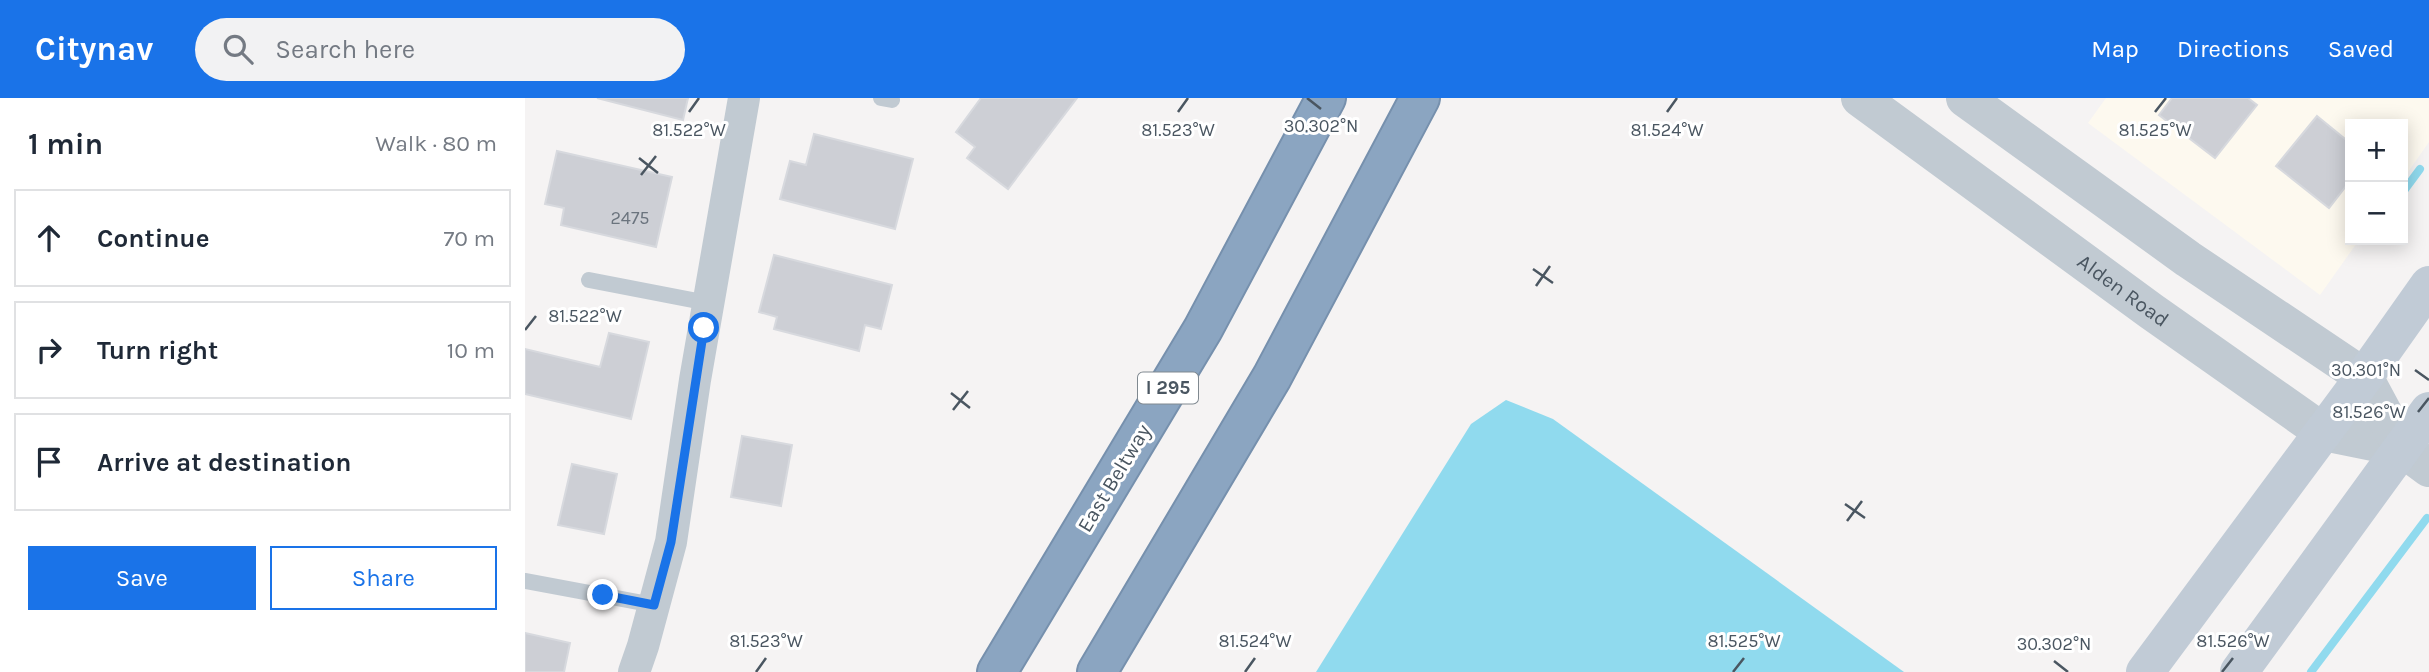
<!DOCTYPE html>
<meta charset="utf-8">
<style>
:root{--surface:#fff;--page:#f2f2f3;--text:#1f2937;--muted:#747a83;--line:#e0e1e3;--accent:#1a73e8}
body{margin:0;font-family:Karla,sans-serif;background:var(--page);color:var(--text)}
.controls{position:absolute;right:21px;top:21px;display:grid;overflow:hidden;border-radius:0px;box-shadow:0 4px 18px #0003}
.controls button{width:63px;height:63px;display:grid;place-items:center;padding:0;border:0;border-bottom:2px solid var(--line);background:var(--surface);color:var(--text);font:35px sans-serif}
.stop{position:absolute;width:21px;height:21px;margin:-16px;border:5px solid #1a73e8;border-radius:50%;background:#fff}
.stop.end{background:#1a73e8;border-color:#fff;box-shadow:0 2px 7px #0008}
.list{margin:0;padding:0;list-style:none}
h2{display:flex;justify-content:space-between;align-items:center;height:91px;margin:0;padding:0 28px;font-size:30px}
h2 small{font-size:23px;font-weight:400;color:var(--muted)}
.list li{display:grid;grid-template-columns:46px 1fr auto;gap:21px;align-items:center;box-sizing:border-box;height:98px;margin:0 14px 14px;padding:0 14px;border:2px solid var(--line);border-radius:0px}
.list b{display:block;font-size:26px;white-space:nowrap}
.list em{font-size:23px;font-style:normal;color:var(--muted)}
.actions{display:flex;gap:14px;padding:21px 28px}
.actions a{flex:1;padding:16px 0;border:2px solid var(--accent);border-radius:0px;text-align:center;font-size:24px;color:var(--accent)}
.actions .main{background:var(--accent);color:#fff}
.icon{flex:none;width:38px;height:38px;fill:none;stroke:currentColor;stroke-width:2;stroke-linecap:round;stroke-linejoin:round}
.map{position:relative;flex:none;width:1904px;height:574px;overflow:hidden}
header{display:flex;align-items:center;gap:42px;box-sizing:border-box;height:98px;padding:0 35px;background:var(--accent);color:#fff}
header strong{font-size:33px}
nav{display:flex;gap:38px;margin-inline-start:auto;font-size:24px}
.search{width:490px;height:63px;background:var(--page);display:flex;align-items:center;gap:18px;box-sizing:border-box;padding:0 24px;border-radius:38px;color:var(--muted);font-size:26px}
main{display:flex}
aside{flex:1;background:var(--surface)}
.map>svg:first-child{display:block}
.commercial{fill:#fdf9ef}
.water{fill:#90daee}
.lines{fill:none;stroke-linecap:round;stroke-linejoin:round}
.stream{stroke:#90daee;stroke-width:8}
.building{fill:#cdcfd5;stroke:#d7d9de;stroke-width:2}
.motorway-casing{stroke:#7690ad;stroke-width:42}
.service{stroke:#c1cad2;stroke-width:16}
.minor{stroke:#c1cad2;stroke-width:32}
.tertiary{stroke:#c1cad2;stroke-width:38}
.secondary{stroke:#c1cbd6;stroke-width:38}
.motorway{stroke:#8ba5c1;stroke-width:38}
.route{stroke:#1a73e8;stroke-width:9}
.ticks{fill:none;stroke:#4a5661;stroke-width:2.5}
.labels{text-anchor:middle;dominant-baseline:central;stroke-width:6;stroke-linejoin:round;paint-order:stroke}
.number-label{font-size:18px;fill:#6b747e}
.shield{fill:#fff;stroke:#808990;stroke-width:2}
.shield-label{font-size:19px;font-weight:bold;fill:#4a5661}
.street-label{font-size:21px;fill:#4a5661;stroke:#fff}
.ticks-label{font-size:18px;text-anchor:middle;fill:#4a5661;stroke:#fff;stroke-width:6;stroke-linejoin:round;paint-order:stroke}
</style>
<header>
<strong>Citynav</strong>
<div class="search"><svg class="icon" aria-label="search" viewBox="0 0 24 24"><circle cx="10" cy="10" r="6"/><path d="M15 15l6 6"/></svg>Search here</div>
<nav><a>Map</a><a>Directions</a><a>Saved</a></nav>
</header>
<main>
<aside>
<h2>1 min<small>Walk · 80 m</small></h2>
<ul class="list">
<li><svg class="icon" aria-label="ahead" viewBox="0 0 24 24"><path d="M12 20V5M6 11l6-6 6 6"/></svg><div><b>Continue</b></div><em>70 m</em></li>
<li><svg class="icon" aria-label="right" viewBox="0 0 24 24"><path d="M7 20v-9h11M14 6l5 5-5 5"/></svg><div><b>Turn right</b></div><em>10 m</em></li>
<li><svg class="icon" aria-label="arrive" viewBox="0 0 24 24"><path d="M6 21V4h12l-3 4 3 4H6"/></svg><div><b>Arrive at destination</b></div></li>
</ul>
<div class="actions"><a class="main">Save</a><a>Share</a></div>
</aside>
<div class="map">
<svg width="1904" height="574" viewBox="0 0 1904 574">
<rect width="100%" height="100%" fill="#f5f3f3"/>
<!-- commercial -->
<path class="commercial" d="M1581,0h323v44l-26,37v-55h-53v116h9l-39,55 -232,-172z"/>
<!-- water -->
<path class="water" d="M981,302l47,19 351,253h-588l155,-248z"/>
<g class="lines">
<!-- stream -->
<path class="stream" d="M1878,94l17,-23
M1786,574l116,-154"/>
</g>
<!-- building -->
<path class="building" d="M72,0h91l-5,22z
M456,0h96l-69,91 -41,-31 8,-11 -19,-15z
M1647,0h76l9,7 -42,53 -56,-43z
M1792,18l33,27v38l-21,27 -53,-42z
M289,36l99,25 -18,70 -115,-30 10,-38 16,4z
M32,53l115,26 -16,70 -95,-22 3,-17 -19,-4z
M249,157l118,30 -11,44 -16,-4 -6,26 -85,-22 3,-12 -18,-5z
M84,235l40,9 -18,77 -106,-25v-45l75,18z
M217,338l50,9 -11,61 -50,-9z
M47,366l45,10 -13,60 -46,-9z
M0,535l45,10 -6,29h-39z"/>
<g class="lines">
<defs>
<path id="motorway" d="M472,574l206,-343 123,-231
M572,574l175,-295 148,-279"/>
</defs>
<!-- motorway casing -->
<use href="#motorway" class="motorway-casing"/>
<!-- service -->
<path class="service" d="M356,0l11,2
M64,182l119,23
M1,483l128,24"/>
<!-- minor -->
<path class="minor" d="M109,574l9,-26 28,-104 24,-162 49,-282"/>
<!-- tertiary -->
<g class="tertiary">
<path id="s1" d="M1335,0l291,213 172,121 79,16 27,20"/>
<path d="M1440,0l223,161 176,118 38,71"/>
</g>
<!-- secondary -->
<path class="secondary" d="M1620,574l219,-295 65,-92
M1714,574l190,-261"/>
<!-- motorway -->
<use href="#motorway" class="motorway"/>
</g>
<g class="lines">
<!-- route -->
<path class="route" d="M78,497l51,10 17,-63 33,-214"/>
</g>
<!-- ticks -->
<path class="ticks" d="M782,0l14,11M164,14l10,-14M653,14l10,-14M1142,14l10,-14M1630,14l11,-14M114,60l19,15M116,77l15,-19M1008,171l20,14M1011,188l14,-20M0,232l11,-14M1890,272l14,10M426,295l19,15M428,312l15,-19M1893,314l11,-14M1320,406l20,14M1322,423l15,-20M1529,563l14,11M231,574l10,-14M720,574l10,-14M1208,574l11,-14M1697,574l11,-14"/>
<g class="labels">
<!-- number labels -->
<g class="number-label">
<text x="105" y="120">2475</text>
</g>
<!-- shield labels -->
<rect class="shield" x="613" y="274.5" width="60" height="31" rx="5"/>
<g class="shield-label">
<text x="643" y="290">I 295</text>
</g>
<!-- street labels -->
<g class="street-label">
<text stroke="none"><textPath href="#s1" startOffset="326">Alden Road</textPath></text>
<text transform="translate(589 380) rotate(-59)">East Beltway</text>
</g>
</g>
<g class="ticks-label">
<text x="796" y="34">30.302°N</text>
<text x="164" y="38">81.522°W</text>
<text x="653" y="38">81.523°W</text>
<text x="1142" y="38">81.524°W</text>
<text x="1630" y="38">81.525°W</text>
<text x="60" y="224">81.522°W</text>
<text x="1841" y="278">30.301°N</text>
<text x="1844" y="320">81.526°W</text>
<text x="241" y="549">81.523°W</text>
<text x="730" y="549">81.524°W</text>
<text x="1219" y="549">81.525°W</text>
<text x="1708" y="549">81.526°W</text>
<text x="1529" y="552">30.302°N</text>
</g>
</svg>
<div class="controls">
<button>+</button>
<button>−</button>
</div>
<div class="stop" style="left:179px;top:230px"></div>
<div class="stop end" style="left:78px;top:497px"></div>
</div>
</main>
